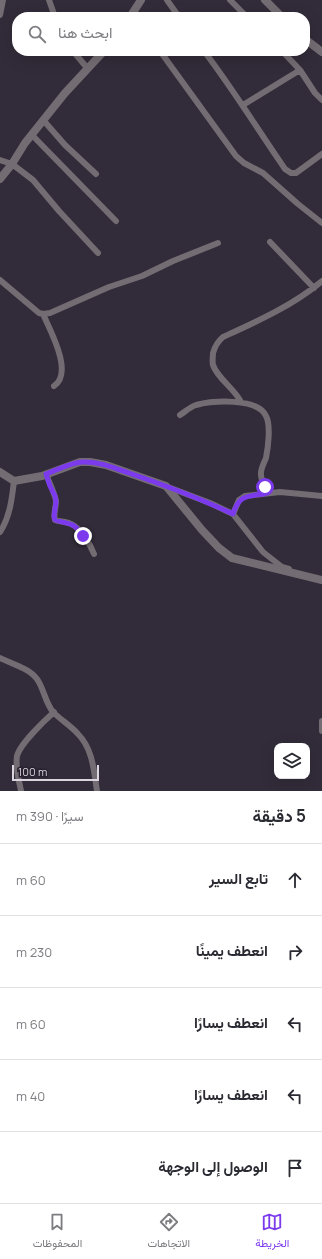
<!DOCTYPE html>
<html lang="ar">
<meta charset="utf-8">
<style>
:root{--surface:#fff;--page:#f7f7f7;--text:#2b2b33;--muted:#7c7c81;--line:#e1e1e2;--accent:#7c3aed}
body{margin:0;font-family:Manrope,Vazirmatn,sans-serif;background:var(--page);color:var(--text);direction:rtl}
.controls{position:absolute;right:12px;bottom:12px;display:grid;overflow:hidden;border-radius:8px;box-shadow:0 4px 16px #0002}
.controls button{width:36px;height:36px;display:grid;place-items:center;padding:0;border:0;border-bottom:1px solid var(--line);background:var(--surface);color:var(--text);font:20px sans-serif}
.scale{position:absolute;left:12px;bottom:10px;width:87px;box-sizing:border-box;padding-left:4px;border:2px solid #dad5df;border-top:0;font-size:11px;line-height:14px;white-space:nowrap;color:#dad5df;-webkit-text-stroke:3px #28212f;paint-order:stroke}
.stop{position:absolute;width:12px;height:12px;margin:-9px;border:3px solid #7c3aed;border-radius:50%;background:#fff}
.stop.end{background:#7c3aed;border-color:#fff;box-shadow:0 1px 4px #0008}
.list{margin:0;padding:0;list-style:none}
h2{display:flex;justify-content:space-between;align-items:center;height:52px;margin:0;padding:0 16px;font-size:17px}
h2 small{font-size:13px;font-weight:400;color:var(--muted)}
.list li{display:grid;grid-template-columns:26px 1fr auto;gap:12px;align-items:center;box-sizing:border-box;height:72px;padding:0 16px;border-top:1px solid var(--line)}
.list b{display:block;font-size:15px;white-space:nowrap}
.list em{font-size:13px;font-style:normal;color:var(--muted)}
.icon{flex:none;width:22px;height:22px;fill:none;stroke:currentColor;stroke-width:2;stroke-linecap:round;stroke-linejoin:round}
.map{position:relative;flex:none;width:322px;height:791px;overflow:hidden;direction:ltr}
.search{position:absolute;background:var(--surface);box-shadow:0 4px 16px #0002;left:12px;right:12px;top:12px;height:44px;display:flex;align-items:center;gap:10px;box-sizing:border-box;padding:0 14px;border-radius:16px;color:var(--muted);font-size:15px}
.sheet{height:412px;background:var(--surface)}
nav{display:flex;justify-content:space-around;align-items:center;box-sizing:border-box;height:56px;border-top:1px solid var(--line);background:var(--surface);font-size:11px;color:var(--muted)}
nav a{display:grid;justify-items:center;gap:2px}
nav .on{color:var(--accent)}
.map>svg:first-child{display:block}
.lines{fill:none;stroke-linecap:round;stroke-linejoin:round}
.minor{stroke:#736c72;stroke-width:6}
.tertiary{stroke:#736c72;stroke-width:8}
.route{stroke:#7c3aed;stroke-width:5}
</style>
<div class="map">
<svg width="322" height="791" viewBox="0 0 322 791">
<rect width="100%" height="100%" fill="#322b39"/>
<g class="lines">
<!-- minor -->
<path class="minor" d="M49,0l6,17
M167,0l12,17
M230,0l17,17
M0,15l3,-15
M73,51l15,18
M160,51l76,105 8,7 19,10 35,31 24,19
M204,51c29,38 54,79 81,118l6,4h5l26,-19
M282,51l18,19 15,23 7,7
M243,105l57,-35
M44,121l21,24 31,29
M32,135l84,86
M0,160l12,4 21,16 26,31 39,42
M270,242l44,46
M0,280l39,33 4,1 7,-1 59,-26 33,-11 31,-15 45,-18
M43,314c7,16 31,59 11,72
M241,402c-6,-13 -24,-24 -28,-37 -1,-4 0,-9 0,-12 2,-7 4,-11 10,-16 35,-16 69,-31 99,-56
M180,415c6,-4 10,-8 16,-10 16,-4 61,-8 70,11 5,9 2,32 0,42 -2,5 -5,10 -5,15 -1,7 5,10 3,21
M46,474c3,8 9,20 10,27 0,7 -3,13 -1,19 5,2 11,1 16,4 10,4 19,20 23,30
M168,487l42,16 23,11 30,38 19,15 7,2
M233,514l6,-14 6,-4 35,-4 42,4
M0,532c10,-15 12,-34 14,-51
M0,658c12,6 29,10 37,21 7,10 8,23 16,33 8,8 18,14 25,22 15,15 16,38 19,57
M322,721v10
M21,791c-2,-11 -6,-24 -4,-35 3,-12 27,-35 37,-44"/>
<!-- tertiary -->
<path class="tertiary" d="M265,0l17,17
M130,17l11,-17
M305,39l17,13
M0,179l12,-15 13,-21 40,-50 39,-42
M0,472l14,9 28,-5 38,-14h10l16,3 60,21 36,44 17,18 13,10 90,22"/>
</g>
<g class="lines">
<!-- route -->
<path class="route" d="M83,536c-10,-15 -13,-11 -28,-16l-1,-4 2,-14 -1,-6 -5,-10 -4,-12c11,-4 24,-11 36,-12 16,-1 32,6 47,11 35,12 70,25 104,41 6,-19 14,-18 31,-20l1,-7"/>
</g>
</svg>
<div class="controls">
<button><svg class="icon" aria-label="layers" viewBox="0 0 24 24"><path d="M12 4l9 5-9 5-9-5zM3 14l9 5 9-5"/></svg></button>
</div>
<div class="scale">100 m</div>
<div class="stop" style="left:265px;top:487px"></div>
<div class="stop end" style="left:83px;top:536px"></div>
<div class="search"><svg class="icon" aria-label="search" viewBox="0 0 24 24"><circle cx="10" cy="10" r="6"/><path d="M15 15l6 6"/></svg>ابحث هنا</div>
</div>
<section class="sheet">
<h2>5 دقيقة<small>سيرًا · 390 m</small></h2>
<ul class="list">
<li><svg class="icon" aria-label="ahead" viewBox="0 0 24 24"><path d="M12 20V5M6 11l6-6 6 6"/></svg><div><b>تابع السير</b></div><em>60 m</em></li>
<li><svg class="icon" aria-label="right" viewBox="0 0 24 24"><path d="M7 20v-9h11M14 6l5 5-5 5"/></svg><div><b>انعطف يمينًا</b></div><em>230 m</em></li>
<li><svg class="icon" aria-label="left" viewBox="0 0 24 24"><path d="M17 20v-9H6M10 6l-5 5 5 5"/></svg><div><b>انعطف يسارًا</b></div><em>60 m</em></li>
<li><svg class="icon" aria-label="left" viewBox="0 0 24 24"><path d="M17 20v-9H6M10 6l-5 5 5 5"/></svg><div><b>انعطف يسارًا</b></div><em>40 m</em></li>
<li><svg class="icon" aria-label="arrive" viewBox="0 0 24 24"><path d="M6 21V4h12l-3 4 3 4H6"/></svg><div><b>الوصول إلى الوجهة</b></div></li>
</ul>
</section>
<nav>
<a class="on"><svg class="icon" aria-label="map" viewBox="0 0 24 24"><path d="M3 6l6-2 6 2 6-2v14l-6 2-6-2-6 2zM9 4v14M15 6v14"/></svg>الخريطة</a>
<a><svg class="icon" aria-label="directions" viewBox="0 0 24 24"><path d="M12 3l9 9-9 9-9-9zM9 14v-3h6M13 9l2 2-2 2"/></svg>الاتجاهات</a>
<a><svg class="icon" aria-label="saved" viewBox="0 0 24 24"><path d="M7 4h10v16l-5-4-5 4z"/></svg>المحفوظات</a>
</nav>
